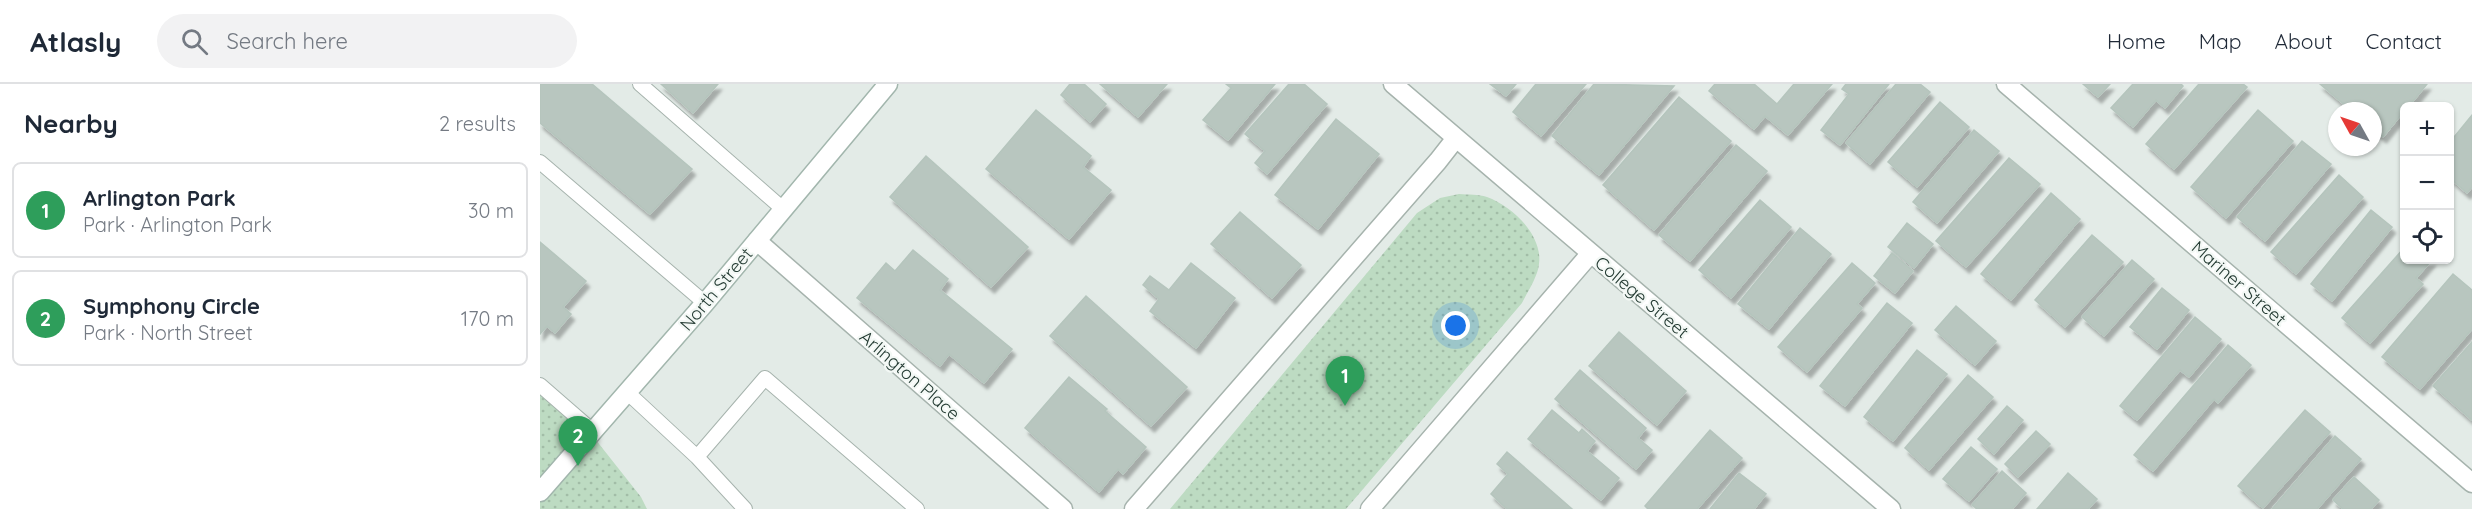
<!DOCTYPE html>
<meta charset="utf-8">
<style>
:root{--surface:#fff;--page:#f2f2f3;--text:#1f2937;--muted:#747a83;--line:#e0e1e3;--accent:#1a73e8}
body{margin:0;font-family:Quicksand,sans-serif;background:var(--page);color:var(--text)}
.controls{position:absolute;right:18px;top:18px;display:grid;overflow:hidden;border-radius:9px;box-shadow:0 2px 4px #0004}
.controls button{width:54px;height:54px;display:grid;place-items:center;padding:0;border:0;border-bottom:2px solid var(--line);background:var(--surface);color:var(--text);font:30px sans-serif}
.compass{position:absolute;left:1788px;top:18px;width:54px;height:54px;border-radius:50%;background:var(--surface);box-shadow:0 2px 4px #0004;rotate:310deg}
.you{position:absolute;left:916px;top:242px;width:21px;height:21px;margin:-15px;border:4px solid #fff;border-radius:50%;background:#1a73e8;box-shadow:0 0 0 9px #1a73e833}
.badge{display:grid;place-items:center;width:39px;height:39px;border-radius:50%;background:var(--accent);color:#fff;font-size:20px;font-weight:700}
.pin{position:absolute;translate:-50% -50px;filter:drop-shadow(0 2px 3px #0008)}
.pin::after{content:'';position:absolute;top:32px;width:21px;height:18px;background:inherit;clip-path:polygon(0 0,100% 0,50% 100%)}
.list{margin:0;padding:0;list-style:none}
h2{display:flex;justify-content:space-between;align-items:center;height:78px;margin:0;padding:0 24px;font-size:26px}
h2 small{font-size:20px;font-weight:400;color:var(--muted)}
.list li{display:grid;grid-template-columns:39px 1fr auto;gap:18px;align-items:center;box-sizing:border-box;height:96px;margin:0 12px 12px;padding:0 12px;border:2px solid var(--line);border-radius:9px}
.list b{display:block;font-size:22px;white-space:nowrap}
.list p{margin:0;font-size:20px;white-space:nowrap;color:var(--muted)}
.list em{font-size:20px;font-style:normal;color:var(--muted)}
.icon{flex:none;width:33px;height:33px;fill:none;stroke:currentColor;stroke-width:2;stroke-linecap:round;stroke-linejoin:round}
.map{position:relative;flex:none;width:1932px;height:425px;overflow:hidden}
header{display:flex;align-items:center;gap:36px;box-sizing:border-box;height:84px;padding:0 30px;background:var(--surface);border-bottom:2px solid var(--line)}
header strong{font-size:28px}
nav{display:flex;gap:33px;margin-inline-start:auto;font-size:21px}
.search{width:420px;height:54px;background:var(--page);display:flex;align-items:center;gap:15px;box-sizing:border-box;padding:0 21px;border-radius:33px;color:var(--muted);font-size:22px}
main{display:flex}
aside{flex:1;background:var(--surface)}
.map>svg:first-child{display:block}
.park{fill:url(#park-dots)}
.building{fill:#b8c6bf;stroke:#b5c5bd;stroke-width:1.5;filter:url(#shadow)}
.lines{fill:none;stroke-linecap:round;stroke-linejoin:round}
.lane-casing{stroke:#a6b3ad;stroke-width:16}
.street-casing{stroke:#a6b3ad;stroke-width:21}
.secondary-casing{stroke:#a2b6ad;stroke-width:21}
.lane{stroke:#fff;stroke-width:14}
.street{stroke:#fff;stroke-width:18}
.secondary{stroke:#fff;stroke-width:18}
.labels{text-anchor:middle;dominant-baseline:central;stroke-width:4.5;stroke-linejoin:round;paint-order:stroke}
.street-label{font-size:18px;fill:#243b33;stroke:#f3f8f5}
</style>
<header>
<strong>Atlasly</strong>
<div class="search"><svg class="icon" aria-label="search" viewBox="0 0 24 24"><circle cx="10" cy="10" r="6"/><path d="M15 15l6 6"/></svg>Search here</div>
<nav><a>Home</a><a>Map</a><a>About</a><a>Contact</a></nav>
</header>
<main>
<aside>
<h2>Nearby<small>2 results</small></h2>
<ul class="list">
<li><span class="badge" style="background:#2e9e5b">1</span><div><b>Arlington Park</b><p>Park · Arlington Park</p></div><em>30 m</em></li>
<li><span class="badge" style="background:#2e9e5b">2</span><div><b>Symphony Circle</b><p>Park · North Street</p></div><em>170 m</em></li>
</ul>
</aside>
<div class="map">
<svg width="1932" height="425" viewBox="0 0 1932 425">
<defs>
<pattern id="park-dots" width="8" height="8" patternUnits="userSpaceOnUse" patternTransform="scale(1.5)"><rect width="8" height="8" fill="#bddbc2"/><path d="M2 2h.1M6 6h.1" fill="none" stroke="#a2bda7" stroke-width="1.8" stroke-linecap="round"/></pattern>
<filter id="shadow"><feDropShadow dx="3.5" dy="6" stdDeviation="1.5" flood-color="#0004"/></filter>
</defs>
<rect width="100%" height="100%" fill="#e3ebe7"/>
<!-- park -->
<path class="park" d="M919,110c10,1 19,0 28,3 25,9 56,38 52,67 -1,12 -11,27 -17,39l-176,206h-176l247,-296 23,-15z
M0,307l52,44 49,62 6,12h-107z"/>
<!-- building -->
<path class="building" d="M0,0h52l100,85 -42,45 -110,-91z
M121,0h57l-25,29z
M530,0h14l22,20 -16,18 -29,-27z
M560,0h67l-29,33z
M686,0h49l-47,56 -25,-20 28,-32z
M749,0h15l23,20 -60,70 -12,-11 10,-12 -20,-17z
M950,0h26l-10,12z
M996,0h50l-45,52 -28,-24z
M1054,0l80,2 -75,89 -47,-39z
M1175,0h39l23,20 17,-20h38l-44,51 -23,-19 -11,13 -45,-38z
M1306,0h43l-49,61 -19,-15 28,-36 -7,-5z
M1356,0h24l10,8 -60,72 -24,-21z
M1543,0h27l-12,13z
M1593,0h48l2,2 -18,22 -9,-8 -23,27 -22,-19z
M1659,0h44l4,3 -73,82 -28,-25z
M1780,0h107l-18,22h-5v5l-21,26 -10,-8v-18h-21z
M1139,13l52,44 -77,89 -51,-45z
M1400,18l29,25 -52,60 -29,-25z
M496,26l55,46 -8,11 28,23 -42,49 -83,-70z
M1718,26l35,31 -67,77 -35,-31z
M1932,31v72l-5,6 -17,-15v-36z
M796,35l43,35 -61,75 -43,-34z
M1434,46l25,21 -62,72 -24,-21z
M1762,57l29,23 -66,77 -28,-24z
M1196,61l31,26 -77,90 -31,-26z
M386,72l102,91 -37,40 -101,-90z
M1469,74l31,26 -74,83 -30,-26z
M1799,91l24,22 -67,77 -25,-22z
M1511,109l29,26 -69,81 -30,-26z
M1220,116l31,27 -60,71 -32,-28z
M1831,126l21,17 -60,74 -21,-17z
M700,128l61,53 -29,33 -61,-54z
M1367,139l26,21 -19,24 -26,-21z
M1260,144l31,26 -62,75 -31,-25z
M1552,151l31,27 -58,65 -30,-27z
M0,158l46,39 -23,26 8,7 -16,19 -8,-7 -7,8z
M1864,164v12h28l-16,18 7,6 -53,59 -28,-25z
M373,166l35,29 -8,11 72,59 -28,34 -35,-29 -9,12 -83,-68 29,-35 9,8z
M1352,169l21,18 -18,22 -21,-17z
M1592,176l22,19 -50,57 -22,-19z
M651,179l44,35 -39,50 -46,-37 9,-12 -16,-14 7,-9 19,14z
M1312,179l23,20 -18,21 5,4 -55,64 -29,-25z
M1913,190l19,16v39l-52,60 -38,-32z
M1622,204l27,22 -32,39 -27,-22z
M546,212l101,91 -36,39 -101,-90z
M1347,219l25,20 -67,83 -25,-20z
M1416,222l40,35 -21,24 -40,-35z
M1655,233l26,22 -32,38 -9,-7 -43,50 -17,-14z
M1079,248l67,59 -29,34 -68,-59z
M1932,258v78l-39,-34z
M1688,261l23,20 -33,38 -4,-4 -61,72 -19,-16z
M1377,266l30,24 -54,67 -29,-24z
M1040,286l66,58 -8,10 14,12 -16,19 -81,-70z
M1428,291l25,22 -64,73 -24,-22z
M529,293l38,32 -2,2 41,36 -23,27 -5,-5 -19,23 -74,-64z
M1467,322l16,14 -29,34 -16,-15z
M1012,326l27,23 3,-4 13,12 -8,10 32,27 -18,22 -73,-61z
M1765,326l25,22 -67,76 -25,-22z
M1170,346l32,28 -45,51h-49l-3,-3z
M1496,347l14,13 -32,33 -13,-13z
M1795,352l26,23 -44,50h-45z
M1431,363l26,22 -28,32 -26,-22z
M967,368l65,57h-65l-16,-15 17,-20 -11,-10z
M1462,387l24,22 -14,16h-35l-5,-4z
M1199,389l27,21 -12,15h-44z
M1528,389l29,26 -9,10h-51z
M1814,393l25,23 -8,9h-28l-10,-9z"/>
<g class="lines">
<defs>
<path id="lane" d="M100,0l143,125
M0,78l165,141
M0,301l54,47
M88,309l69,64 48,52
M157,373l68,-79 152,131"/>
<path id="street" d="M853,0l498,425
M1466,0l466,399
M217,157l306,268
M594,425l304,-348 18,-23
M830,425l221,-256"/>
<path id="secondary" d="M0,408l165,-189 183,-219"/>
</defs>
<!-- lane casing -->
<use href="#lane" class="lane-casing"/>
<!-- street casing -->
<use href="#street" class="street-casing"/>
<!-- secondary casing -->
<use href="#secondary" class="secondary-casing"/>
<!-- lane -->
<use href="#lane" class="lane"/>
<!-- street -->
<use href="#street" class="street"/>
<!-- secondary -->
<use href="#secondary" class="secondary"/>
</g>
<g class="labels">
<!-- street labels -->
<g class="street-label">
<text transform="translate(1699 199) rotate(41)">Mariner Street</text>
<text transform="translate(176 205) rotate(-50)">North Street</text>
<text transform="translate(1102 213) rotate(40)">College Street</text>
<text transform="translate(370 291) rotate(41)">Arlington Place</text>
</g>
</g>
</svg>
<div class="controls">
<button>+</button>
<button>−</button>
<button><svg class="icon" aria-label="locate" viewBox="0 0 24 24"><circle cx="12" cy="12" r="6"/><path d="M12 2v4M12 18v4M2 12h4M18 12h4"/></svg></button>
</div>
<svg class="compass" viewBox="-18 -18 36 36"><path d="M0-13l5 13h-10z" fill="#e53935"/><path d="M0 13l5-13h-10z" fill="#747a83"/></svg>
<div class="you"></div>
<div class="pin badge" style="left:805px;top:322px;background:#2e9e5b">1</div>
<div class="pin badge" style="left:38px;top:382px;background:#2e9e5b">2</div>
</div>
</main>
